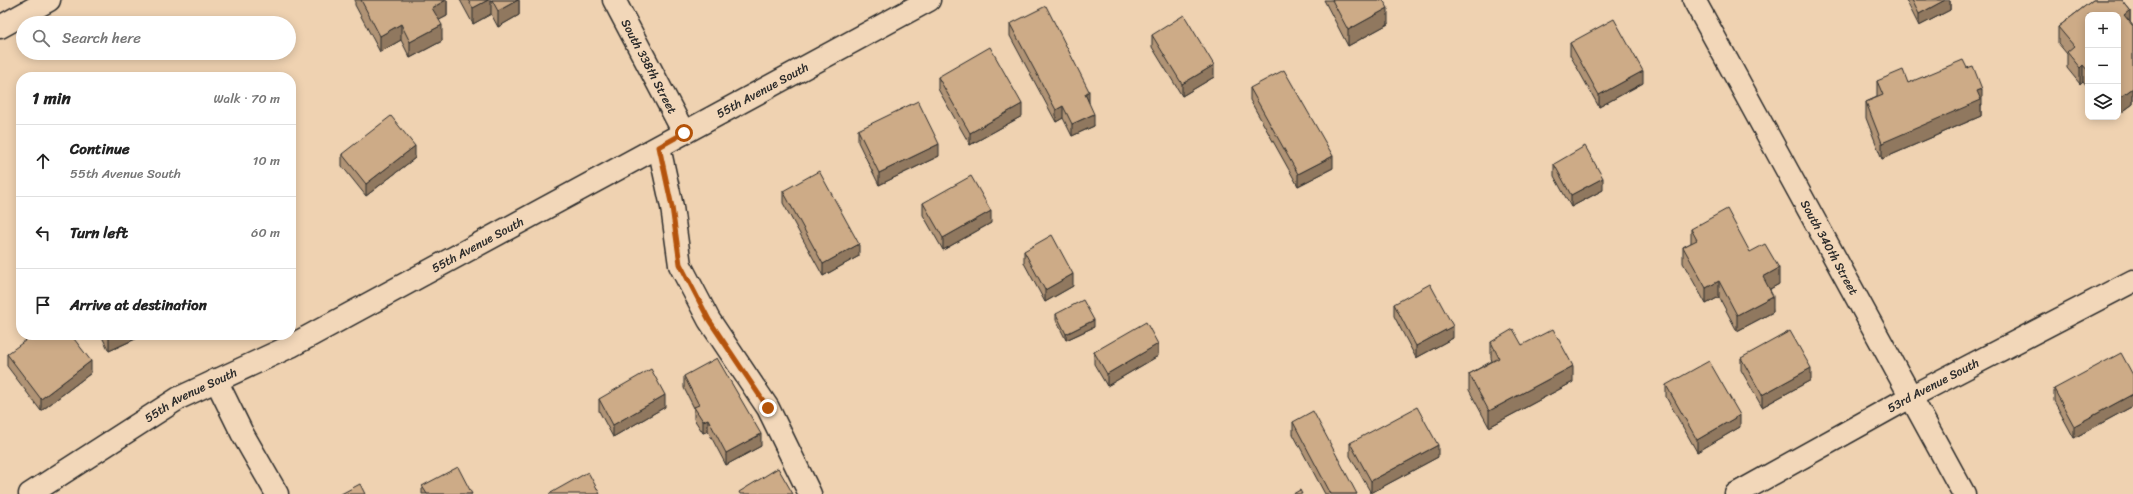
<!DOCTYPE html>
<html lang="en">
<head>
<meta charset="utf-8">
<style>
	body { margin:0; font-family:Sriracha,sans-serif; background:#f2f2f2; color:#222 }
	.controls { position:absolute; right:12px; top:12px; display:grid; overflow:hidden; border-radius:8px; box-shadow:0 2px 10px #0003 }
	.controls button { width:36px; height:36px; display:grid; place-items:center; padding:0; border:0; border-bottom:1px solid #e0e0e0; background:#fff; color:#222; font:20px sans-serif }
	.stop { position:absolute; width:12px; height:12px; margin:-9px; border:3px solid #b45309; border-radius:50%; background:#fff }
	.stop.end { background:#b45309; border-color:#fff; box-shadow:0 1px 4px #0008 }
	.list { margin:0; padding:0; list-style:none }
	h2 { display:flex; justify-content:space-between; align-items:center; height:52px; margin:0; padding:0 16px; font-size:17px }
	h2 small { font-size:13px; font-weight:400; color:#767676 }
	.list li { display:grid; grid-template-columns:26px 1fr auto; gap:12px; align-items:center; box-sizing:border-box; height:72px; padding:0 16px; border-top:1px solid #e0e0e0 }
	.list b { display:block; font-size:15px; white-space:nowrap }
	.list p { margin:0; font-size:13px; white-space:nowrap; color:#767676 }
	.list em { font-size:13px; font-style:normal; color:#767676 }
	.icon { flex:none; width:22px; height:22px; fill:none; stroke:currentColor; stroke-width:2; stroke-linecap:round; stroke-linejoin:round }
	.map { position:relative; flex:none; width:2133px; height:494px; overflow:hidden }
	.search { position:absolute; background:#fff; box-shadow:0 2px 10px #0003; left:16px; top:16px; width:280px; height:44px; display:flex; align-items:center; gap:10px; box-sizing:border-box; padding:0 14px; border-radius:22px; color:#767676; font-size:15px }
	.panel { position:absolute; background:#fff; box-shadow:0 2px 10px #0003; left:16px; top:72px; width:280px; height:268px; border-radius:16px }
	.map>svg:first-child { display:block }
</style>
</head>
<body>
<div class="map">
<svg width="2133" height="494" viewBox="0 0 2133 494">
	<rect width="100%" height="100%" fill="#efd2b1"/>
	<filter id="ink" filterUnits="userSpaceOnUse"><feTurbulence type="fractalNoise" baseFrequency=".025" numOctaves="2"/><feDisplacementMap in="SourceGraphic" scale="8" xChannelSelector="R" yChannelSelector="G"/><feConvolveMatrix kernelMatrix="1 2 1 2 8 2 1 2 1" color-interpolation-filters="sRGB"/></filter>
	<g filter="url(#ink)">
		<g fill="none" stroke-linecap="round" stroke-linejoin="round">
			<!-- minor casing -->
			<g stroke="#2b2b2b" stroke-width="25">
				<g id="minor">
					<path id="s1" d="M614 0 684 133"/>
					<path id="s2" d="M1694 0 1964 494"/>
					<path d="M0 27 49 0"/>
					<path d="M659 147 672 207 680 265 709 320 768 408 810 494"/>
					<path d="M216 380 242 433 277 494"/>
					<path id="s3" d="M30 494 179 398 291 346 929 0"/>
					<path id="s4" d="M1736 494 1912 396 2133 281"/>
				</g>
			</g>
			<!-- minor -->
			<use href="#minor" stroke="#f2d7b9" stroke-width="22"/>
		</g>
		<!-- wall -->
		<path fill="#b09374" stroke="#2b2b2b" d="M355 0H447V16L439 20 442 41 410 58 401 40 380 52 355 5Z
			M460 0H519V15L498 27 491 14 473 24Z
			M1324 0H1383L1388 24 1348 46Z
			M1906 0H1950V10L1919 26Z
			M2093 0H2122L2130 10V22L2133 26V104L2118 115V15H2088V87L2083 81 2080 84 2067 68V54L2058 43V27Z
			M1010 24 1089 104 1094 126 1072 136 1063 118 1056 122 1010 36Z
			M1152 35 1214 77 1182 96 1152 47Z
			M1570 43 1643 83 1599 107 1570 55Z
			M938 77 1022 116 970 145 938 89Z
			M1877 81 1908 83 1982 105H1981V116L1882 159 1866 118V102L1877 97Z
			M1250 88 1333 168 1298 186 1250 100Z
			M858 130 939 156 879 185 858 142Z
			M342 154 415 158 366 196 342 166Z
			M1554 164 1603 190 1571 207 1554 176Z
			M783 191 859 256 823 276 783 203Z
			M923 203 991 223 943 250 923 215Z
			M1691 229 1750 252 1779 284 1770 289 1773 312 1737 331 1719 297 1706 304 1683 263V247L1691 243Z
			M1024 251 1073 286 1045 302 1024 263Z
			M1394 304 1453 338 1416 358 1394 316Z
			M1056 314 1094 327 1066 340 1056 320Z
			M101 335H144L109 351Z
			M1491 342 1522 345 1573 382 1489 427 1469 390V374L1492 361 1491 358Z
			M1094 352 1158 356 1107 386 1094 364Z
			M7 354 91 373 41 411 7 366Z
			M1741 358 1811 380 1762 407 1741 370Z
			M2133 375V406L2074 438 2054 401V389Z
			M684 376 761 446 726 465 708 431 703 433 694 419V408L684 388Z
			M1666 385 1740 427 1697 452 1666 397Z
			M599 399 665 407 613 437 599 411Z
			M1293 422 1357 494H1325L1293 434Z
			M1350 443 1438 457 1371 493 1350 456Z
			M422 486 472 494H422Z"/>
		<!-- shaded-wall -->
		<path fill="#90785e" stroke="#2b2b2b" d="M446 0H447V16L432 24V8Z
			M488 0H491V14L473 24V8Z
			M518 0H519V15L498 27V11Z
			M1945 0H1950V10L1919 26V14Z
			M1388 8V24L1348 46V30Z
			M2130 10V26L2124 15Z
			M401 24V40L380 52V36Z
			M442 25V41L410 58V42Z
			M1214 65V77L1182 96V84Z
			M2083 65V81L2080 84V68Z
			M1643 71V83L1599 107V95Z
			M2133 88V104L2118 115V99Z
			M1982 89V105H1981V116L1882 159V143L1977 91Z
			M1089 91V103L1085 94Z
			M1022 104V116L970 145V133Z
			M1063 106V118L1056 122V110Z
			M1094 114V126L1072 136V124Z
			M939 144V156L879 185V173Z
			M415 146V158L366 196V184Z
			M1333 156V168L1298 186V174Z
			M1603 178V190L1571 207V195Z
			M991 211V223L943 250V238Z
			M859 244V256L823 276V264Z
			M1779 268V284L1763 293V277Z
			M1073 274V286L1045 302V290Z
			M1719 281V297L1706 304V288Z
			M1773 296V312L1737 331V315Z
			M1094 320V327L1066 340V334Z
			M1453 326V338L1416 358V346Z
			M109 335H144L109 351Z
			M1158 344V356L1107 386V374Z
			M91 361V373L41 411V399Z
			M1573 366V382L1489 427V411Z
			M1811 368V380L1762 407V395Z
			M2133 394V406L2074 438V426Z
			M665 395V407L613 437V425Z
			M1740 415V427L1697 452V440Z
			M708 419V431L703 433V421Z
			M761 434V446L726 465V453Z
			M1438 445V457L1371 493V481Z"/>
		<!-- building -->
		<path fill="#cdab87" stroke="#2b2b2b" d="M361 0H446L432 8 442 25 410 42 401 24 380 36Z
			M468 0H488L473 8Z
			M492 0H518L498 11Z
			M1332 0H1383L1388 8 1348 30Z
			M1912 0H1945L1919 14Z
			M2093 0H2122L2130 10 2124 15 2133 26V88L2118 99V15H2088V71L2083 65 2080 68 2067 52 2074 46 2058 27Z
			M1046 6 1089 91 1085 94 1094 114 1072 124 1063 106 1056 110 1010 24Z
			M1184 15 1214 65 1182 84 1152 35Z
			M1614 19 1643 71 1599 95 1570 43Z
			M990 47 1022 104 970 133 938 77Z
			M1963 60 1967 68 1973 66 1982 89 1977 91 1981 100 1882 143 1866 102 1883 95 1877 81 1903 70 1908 83Z
			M1284 70 1333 156 1298 174 1250 88Z
			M918 101 939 144 879 173 858 130Z
			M391 116 415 146 366 184 342 154Z
			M1585 146 1603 178 1571 195 1554 164Z
			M819 171 859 244 823 264 783 191Z
			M971 176 991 211 943 238 923 203Z
			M1727 209 1750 252 1765 244 1779 268 1763 277 1773 296 1737 315 1719 281 1706 288 1683 247 1697 240 1691 229Z
			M1052 235 1073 274 1045 290 1024 251Z
			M1430 284 1453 326 1416 346 1394 304Z
			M1083 300 1094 320 1066 334 1056 314Z
			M1146 322 1158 344 1107 374 1094 352Z
			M1513 329 1522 345 1553 329 1573 366 1489 411 1469 374 1499 358 1491 342Z
			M1790 331 1811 368 1762 395 1741 358Z
			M33 335H71L91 361 41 399 7 354Z
			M2121 353 2133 375V394L2074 426 2054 389Z
			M717 358 761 434 726 453 708 419 703 421 694 407 699 405 684 376Z
			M1709 361 1740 415 1697 440 1666 385Z
			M651 369 665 395 613 425 599 399Z
			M1417 407 1438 445 1371 481 1350 443Z
			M1313 411 1357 494H1331L1293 422Z
			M458 467 472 494H427L422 486Z
			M778 468 793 494H740L739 492Z
			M588 472 600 494H549Z
			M360 484 365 494H341Z
			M1300 490 1302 494H1293Z"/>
	</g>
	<g fill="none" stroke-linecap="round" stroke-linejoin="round" filter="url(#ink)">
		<!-- route -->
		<path stroke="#b45309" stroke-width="5" d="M684 133 659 147 672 207 680 264 709 320 768 408"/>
	</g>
	<g text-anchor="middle" stroke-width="3" stroke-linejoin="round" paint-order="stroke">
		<!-- street labels -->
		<g font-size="12" fill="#2b2b2b" stroke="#f2d7b9">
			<text dy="4" stroke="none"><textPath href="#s1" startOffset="75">South 338th Street</textPath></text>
			<text dy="4" stroke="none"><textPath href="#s3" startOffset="837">55th Avenue South</textPath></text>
			<text dy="4" stroke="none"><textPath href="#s3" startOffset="513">55th Avenue South</textPath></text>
			<text dy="4" stroke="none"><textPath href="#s2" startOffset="282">South 340th Street</textPath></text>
			<text dy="4" stroke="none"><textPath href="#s4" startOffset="225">53rd Avenue South</textPath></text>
			<text dy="4" stroke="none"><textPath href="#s3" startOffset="189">55th Avenue South</textPath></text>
		</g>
	</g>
</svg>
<div class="controls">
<button>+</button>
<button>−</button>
<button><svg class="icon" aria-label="layers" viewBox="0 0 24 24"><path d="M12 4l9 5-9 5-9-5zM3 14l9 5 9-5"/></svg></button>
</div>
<div class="stop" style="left:684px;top:133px"></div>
<div class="stop end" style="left:768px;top:408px"></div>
<div class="search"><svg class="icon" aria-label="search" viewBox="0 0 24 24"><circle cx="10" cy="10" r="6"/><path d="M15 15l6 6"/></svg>Search here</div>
<section class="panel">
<h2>1 min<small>Walk · 70 m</small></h2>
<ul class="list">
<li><svg class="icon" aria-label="ahead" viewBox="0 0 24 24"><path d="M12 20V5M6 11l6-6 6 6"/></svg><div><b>Continue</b><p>55th Avenue South</p></div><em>10 m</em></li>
<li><svg class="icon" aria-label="left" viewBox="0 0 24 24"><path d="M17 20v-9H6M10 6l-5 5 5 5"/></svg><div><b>Turn left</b></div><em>60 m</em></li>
<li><svg class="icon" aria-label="arrive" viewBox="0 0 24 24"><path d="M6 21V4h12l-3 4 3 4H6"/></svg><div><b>Arrive at destination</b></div></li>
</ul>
</section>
</div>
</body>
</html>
